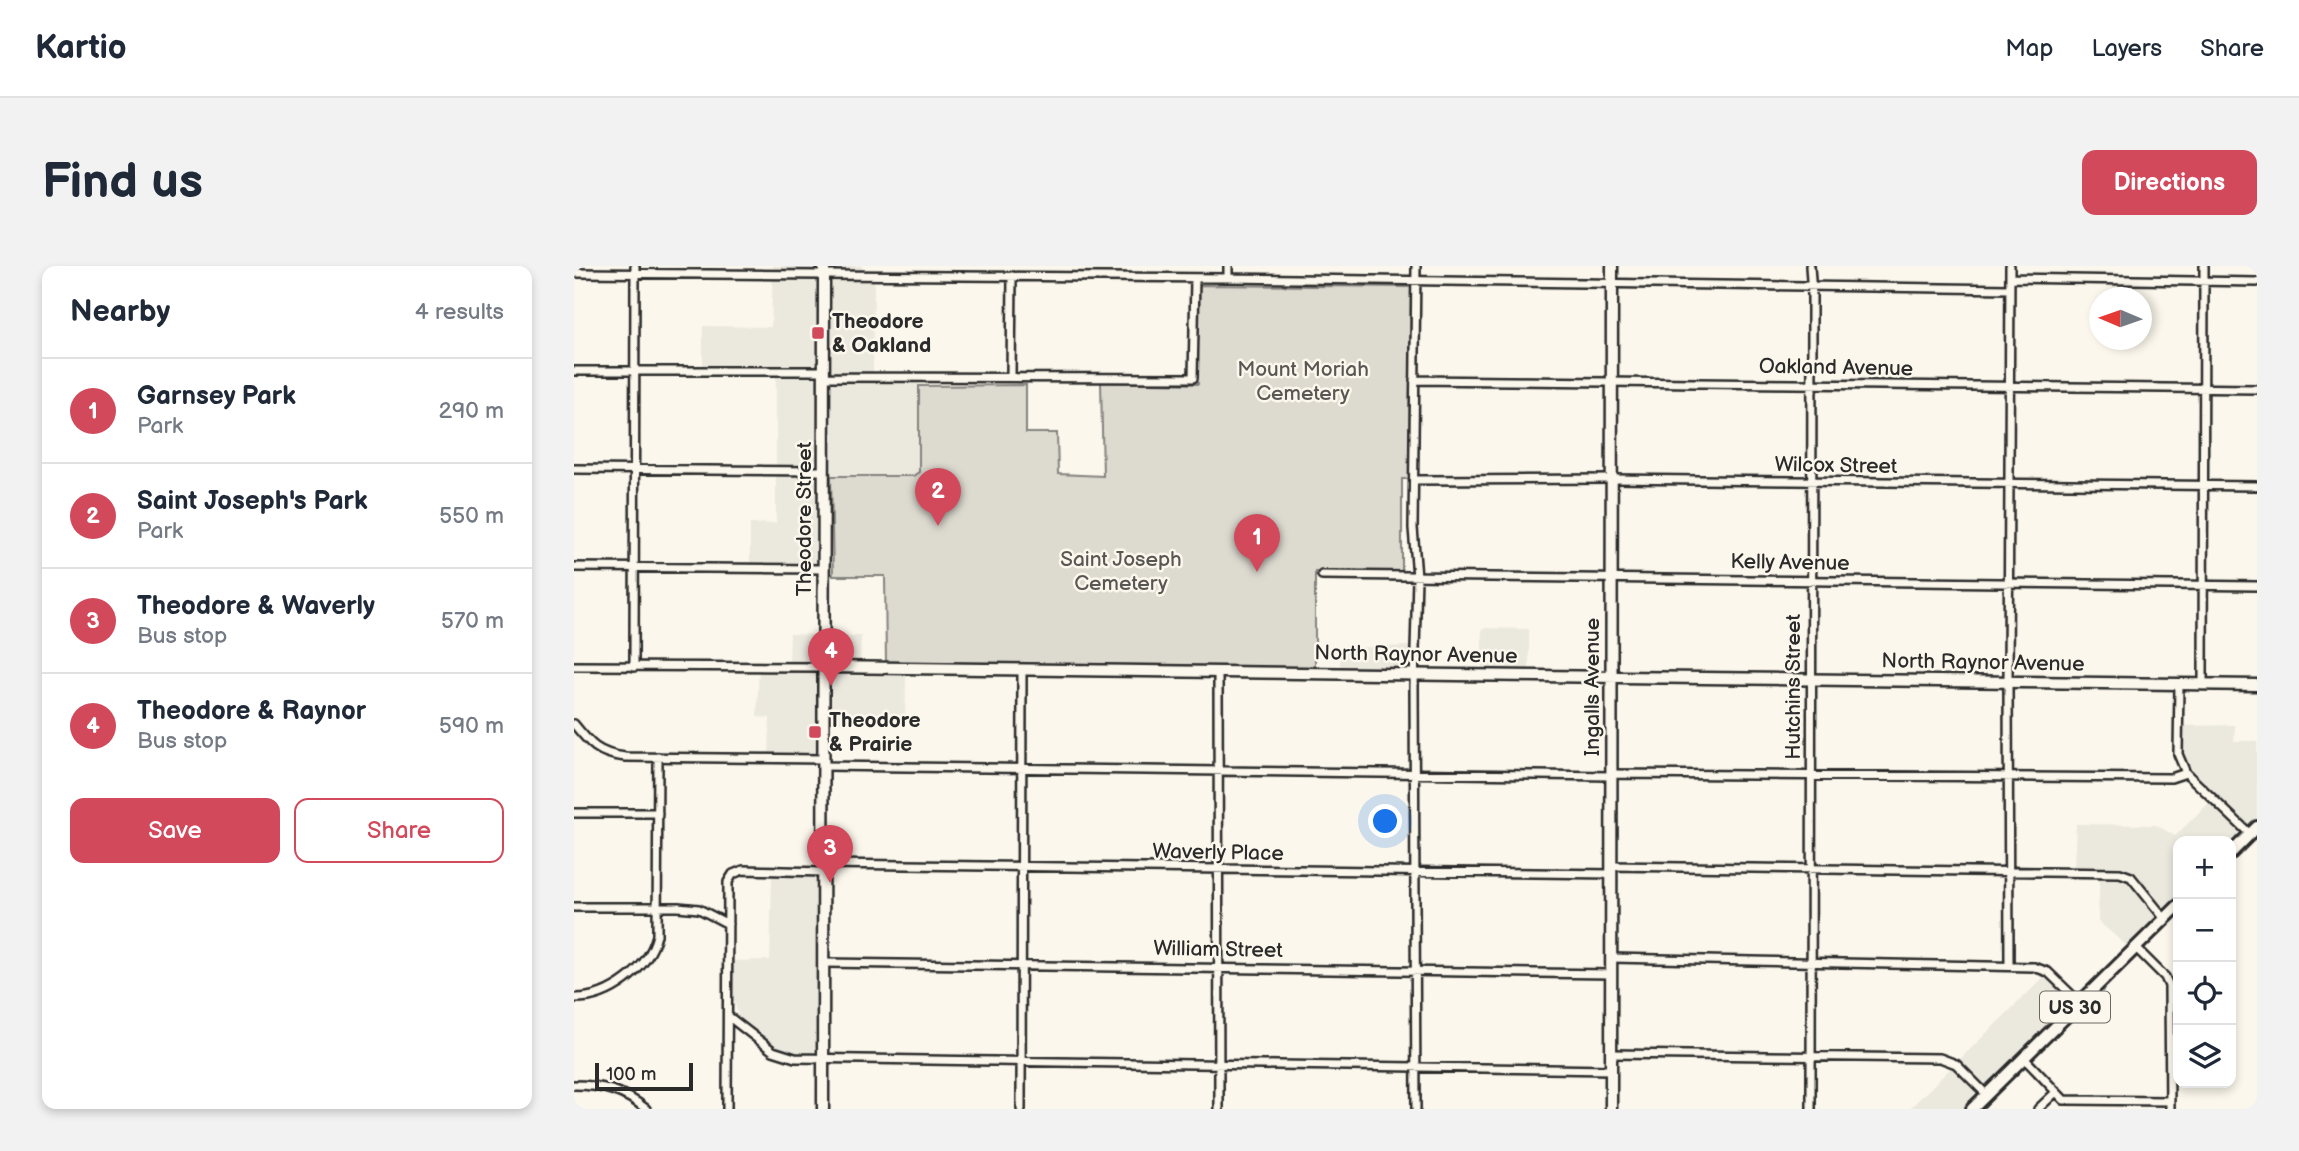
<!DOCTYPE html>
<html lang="en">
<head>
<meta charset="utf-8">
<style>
	body { margin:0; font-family:"Balsamiq Sans",sans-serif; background:#f2f2f3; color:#1f2937 }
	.controls { position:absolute; right:21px; bottom:21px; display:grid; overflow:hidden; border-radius:14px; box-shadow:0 4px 10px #0003 }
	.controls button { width:63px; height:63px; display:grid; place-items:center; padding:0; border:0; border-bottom:2px solid #e0e1e3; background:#fff; color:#1f2937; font:35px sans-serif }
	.compass { position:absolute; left:1515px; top:21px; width:63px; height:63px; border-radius:50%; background:#fff; box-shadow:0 4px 10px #0003; rotate:272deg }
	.scale { position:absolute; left:21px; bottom:18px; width:98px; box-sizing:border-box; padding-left:7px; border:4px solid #2b2b2b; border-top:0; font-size:19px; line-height:24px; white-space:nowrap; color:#2b2b2b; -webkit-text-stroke:5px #fbf7ec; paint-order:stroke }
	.you { position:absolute; left:812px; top:556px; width:24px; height:24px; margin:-18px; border:5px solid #fff; border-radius:50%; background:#1a73e8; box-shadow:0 0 0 10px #1a73e833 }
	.badge { display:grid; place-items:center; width:46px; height:46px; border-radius:50%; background:#d1495b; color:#fff; font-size:23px; font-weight:700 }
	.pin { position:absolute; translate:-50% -58px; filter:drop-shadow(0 2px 4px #0008) }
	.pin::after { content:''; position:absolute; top:37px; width:24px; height:21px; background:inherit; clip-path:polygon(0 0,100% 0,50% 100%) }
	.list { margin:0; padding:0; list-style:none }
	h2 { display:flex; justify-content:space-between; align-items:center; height:91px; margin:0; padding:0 28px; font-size:30px }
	h2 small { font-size:23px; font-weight:400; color:#747a83 }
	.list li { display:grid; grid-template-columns:46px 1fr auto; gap:21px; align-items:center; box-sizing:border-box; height:105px; padding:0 28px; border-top:2px solid #e0e1e3 }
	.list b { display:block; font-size:26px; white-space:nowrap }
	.list p { margin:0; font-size:23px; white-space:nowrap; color:#747a83 }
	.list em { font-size:23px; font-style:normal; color:#747a83 }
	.actions { display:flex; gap:14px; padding:21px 28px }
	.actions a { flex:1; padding:16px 0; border:2px solid #d1495b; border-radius:14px; text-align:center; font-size:24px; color:#d1495b }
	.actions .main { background:#d1495b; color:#fff }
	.icon { flex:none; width:38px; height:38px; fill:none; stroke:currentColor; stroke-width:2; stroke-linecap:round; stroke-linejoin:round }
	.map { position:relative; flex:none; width:1683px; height:843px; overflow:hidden; border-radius:14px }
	header { display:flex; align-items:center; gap:42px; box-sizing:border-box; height:98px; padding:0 35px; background:#fff; border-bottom:2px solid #e0e1e3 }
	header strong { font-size:33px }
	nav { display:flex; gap:38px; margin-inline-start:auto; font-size:24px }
	.intro { display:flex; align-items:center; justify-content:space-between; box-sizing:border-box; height:168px; padding:0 42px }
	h1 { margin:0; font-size:49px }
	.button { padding:18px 32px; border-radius:14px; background:#d1495b; color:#fff; font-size:24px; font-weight:700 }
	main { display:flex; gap:42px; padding:0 42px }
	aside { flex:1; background:#fff; border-radius:14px; box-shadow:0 4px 10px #0003 }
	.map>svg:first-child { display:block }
</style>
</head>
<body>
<header>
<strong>Kartio</strong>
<nav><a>Map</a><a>Layers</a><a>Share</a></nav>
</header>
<div class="intro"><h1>Find us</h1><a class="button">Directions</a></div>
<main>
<aside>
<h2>Nearby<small>4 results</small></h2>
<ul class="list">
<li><span class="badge">1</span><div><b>Garnsey Park</b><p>Park</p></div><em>290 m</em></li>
<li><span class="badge">2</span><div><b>Saint Joseph's Park</b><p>Park</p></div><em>550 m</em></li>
<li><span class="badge">3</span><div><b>Theodore &amp; Waverly</b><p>Bus stop</p></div><em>570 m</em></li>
<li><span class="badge">4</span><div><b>Theodore &amp; Raynor</b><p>Bus stop</p></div><em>590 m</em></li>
</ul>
<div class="actions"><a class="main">Save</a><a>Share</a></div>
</aside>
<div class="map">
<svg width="1683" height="843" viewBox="0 0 1683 843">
	<rect width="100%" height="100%" fill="#fbf7ec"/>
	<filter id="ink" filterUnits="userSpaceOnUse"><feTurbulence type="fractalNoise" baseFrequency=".0143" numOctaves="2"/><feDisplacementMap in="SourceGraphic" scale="14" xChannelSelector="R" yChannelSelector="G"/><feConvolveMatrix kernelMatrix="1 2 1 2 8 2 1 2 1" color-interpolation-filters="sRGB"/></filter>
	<g filter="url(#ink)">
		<!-- built -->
		<path fill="#ebe8de" d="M199 0H245L242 305 176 306V258L202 257V111H129V60L197 61Z
			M258 0H288V13H300L299 109H345V206L339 210H257Z
			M908 362 955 363V405L908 404Z
			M216 368 243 369V498L195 497 196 452 183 451 185 398H215Z
			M256 370H287L286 398 260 396 256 391Z
			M836 380 834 403H766V382Z
			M259 410H332L331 457 256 456V420Z
			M1661 459 1660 475H1683V553L1657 579V575H1604V631L1554 681 1524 655 1526 603 1500 602 1502 558 1582 559 1601 570 1636 536 1607 504 1609 460Z
			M198 610H242V782L237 789 231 791 203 785 172 761 163 746 158 724V695L196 694Z
			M1472 709 1499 735 1389 843H1335Z"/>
		<!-- green -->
		<path fill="#dddad0" stroke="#84827e" stroke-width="2" d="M623 19 837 21 835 213H828V306H741V403L312 398 311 310H259L257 210H339L345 206V120L452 119V167H483L484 208 529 210 527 116 624 118Z"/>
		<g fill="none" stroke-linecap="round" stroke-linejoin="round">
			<!-- street casing -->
			<g stroke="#2b2b2b" stroke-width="12">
				<path id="street" d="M1236 0 1238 29 1237 843
					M0 7 654 12 1436 23
					M654 12V0
					M1436 12 1683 16
					M0 105H250
					M250 111 619 112 621 12
					M437 111 438 10
					M840 114 1683 123
					M0 203 250 205
					M840 214 1038 213 1683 220
					M0 301 250 303
					M748 309 1683 320
					M0 400 250 401
					M60 401 61 0
					M644 405 645 843
					M1605 418 1604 488 1612 507 1676 568
					M1629 418 1630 0
					M0 458C16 478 24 488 51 491L250 493
					M250 500 1037 510
					M1037 508 1597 512 1612 507
					M0 547H84
					M250 598 1037 608
					M1037 600 1546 607 1557 611 1591 653
					M0 641H104L125 643 154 658
					M1562 682 1591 711 1595 720 1596 843
					M1037 692 1460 701 1474 706 1506 737
					M250 697 1037 708
					M1435 700 1434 415 1436 0
					M0 732C35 733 75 703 83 669L84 491
					M154 750 199 785 221 792 1037 804
					M1038 788 1366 792 1382 798 1413 829
					M1449 791 1490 834 1596 835
					M0 819C28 819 50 825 72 843
					M153 843 154 616 159 608 169 604 250 606
					M447 843 448 404
					M842 843 840 420 843 311 839 262 842 0
					M1464 843 1482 826"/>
			</g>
			<!-- secondary casing -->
			<g stroke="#2b2b2b" stroke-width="15">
				<path id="secondary" d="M250 401 1683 419
					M249 843 250 0
					M1037 843 1038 0"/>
			</g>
			<!-- primary casing -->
			<g stroke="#2b2b2b" stroke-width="16">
				<path id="primary" d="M1657 587 1683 561
					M1398 843 1604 640"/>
			</g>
			<!-- street -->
			<use href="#street" stroke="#fbf7ec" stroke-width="7"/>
			<!-- secondary -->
			<use href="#secondary" stroke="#fbf7ec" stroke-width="10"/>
			<!-- primary -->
			<use href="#primary" stroke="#fbf7ec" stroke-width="10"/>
		</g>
	</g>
	<!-- markers -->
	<g fill="#d1495b" stroke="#fbf7ec" stroke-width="2.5">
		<rect x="237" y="60" width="14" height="14" rx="3.5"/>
		<rect x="234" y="459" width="14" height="14" rx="3.5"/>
	</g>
	<g text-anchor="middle" stroke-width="5" stroke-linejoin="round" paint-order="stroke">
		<!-- shield labels -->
		<rect fill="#fbf7ec" stroke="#696865" stroke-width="2" x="1466" y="725.5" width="70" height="31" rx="5"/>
		<g font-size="19" font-weight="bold" fill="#2b2b2b">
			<text x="1501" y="748">US 30</text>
		</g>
		<!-- poi labels -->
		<g font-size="21" font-weight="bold" fill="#2b2b2b" stroke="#fbf7ec" text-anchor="start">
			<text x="258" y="62">Theodore<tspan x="258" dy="24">&amp; Oakland</tspan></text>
			<text x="255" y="461">Theodore<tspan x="255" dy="24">&amp; Prairie</tspan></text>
		</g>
		<!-- street labels -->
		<g font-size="21" fill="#2b2b2b" stroke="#fbf7ec">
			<text transform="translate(1262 101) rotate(1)" y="7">Oakland Avenue</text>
			<text transform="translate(1262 199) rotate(1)" y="7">Wilcox Street</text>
			<text transform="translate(230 253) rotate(-90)" y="7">Theodore Street</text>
			<text transform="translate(1216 296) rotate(1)" y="7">Kelly Avenue</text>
			<text transform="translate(842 388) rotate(1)" y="7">North Raynor Avenue</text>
			<text transform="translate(1409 396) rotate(1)" y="7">North Raynor Avenue</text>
			<text transform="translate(1018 421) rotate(-90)" y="7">Ingalls Avenue</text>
			<text transform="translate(1219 421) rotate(-90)" y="7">Hutchins Street</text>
			<text transform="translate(644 586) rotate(1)" y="7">Waverly Place</text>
			<text transform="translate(644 683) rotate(1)" y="7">William Street</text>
		</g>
		<!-- park labels -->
		<g font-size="21" fill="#585754" stroke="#fbf7ec">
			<text x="729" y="110">Mount Moriah<tspan x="729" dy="24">Cemetery</tspan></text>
			<text x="547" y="300">Saint Joseph<tspan x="547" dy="24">Cemetery</tspan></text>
		</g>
	</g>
</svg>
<div class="controls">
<button>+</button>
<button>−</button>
<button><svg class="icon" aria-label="locate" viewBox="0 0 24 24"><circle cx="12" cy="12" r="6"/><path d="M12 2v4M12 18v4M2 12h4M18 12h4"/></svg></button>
<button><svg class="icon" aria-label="layers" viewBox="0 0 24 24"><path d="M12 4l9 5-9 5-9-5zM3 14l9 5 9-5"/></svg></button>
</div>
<svg class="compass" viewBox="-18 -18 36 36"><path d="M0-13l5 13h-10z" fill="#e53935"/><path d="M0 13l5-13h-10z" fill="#747a83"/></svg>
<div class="scale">100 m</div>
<div class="you"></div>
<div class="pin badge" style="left:683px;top:306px">1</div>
<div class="pin badge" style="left:364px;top:260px">2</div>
<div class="pin badge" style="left:256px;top:617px">3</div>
<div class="pin badge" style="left:257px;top:420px">4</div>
</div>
</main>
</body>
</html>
